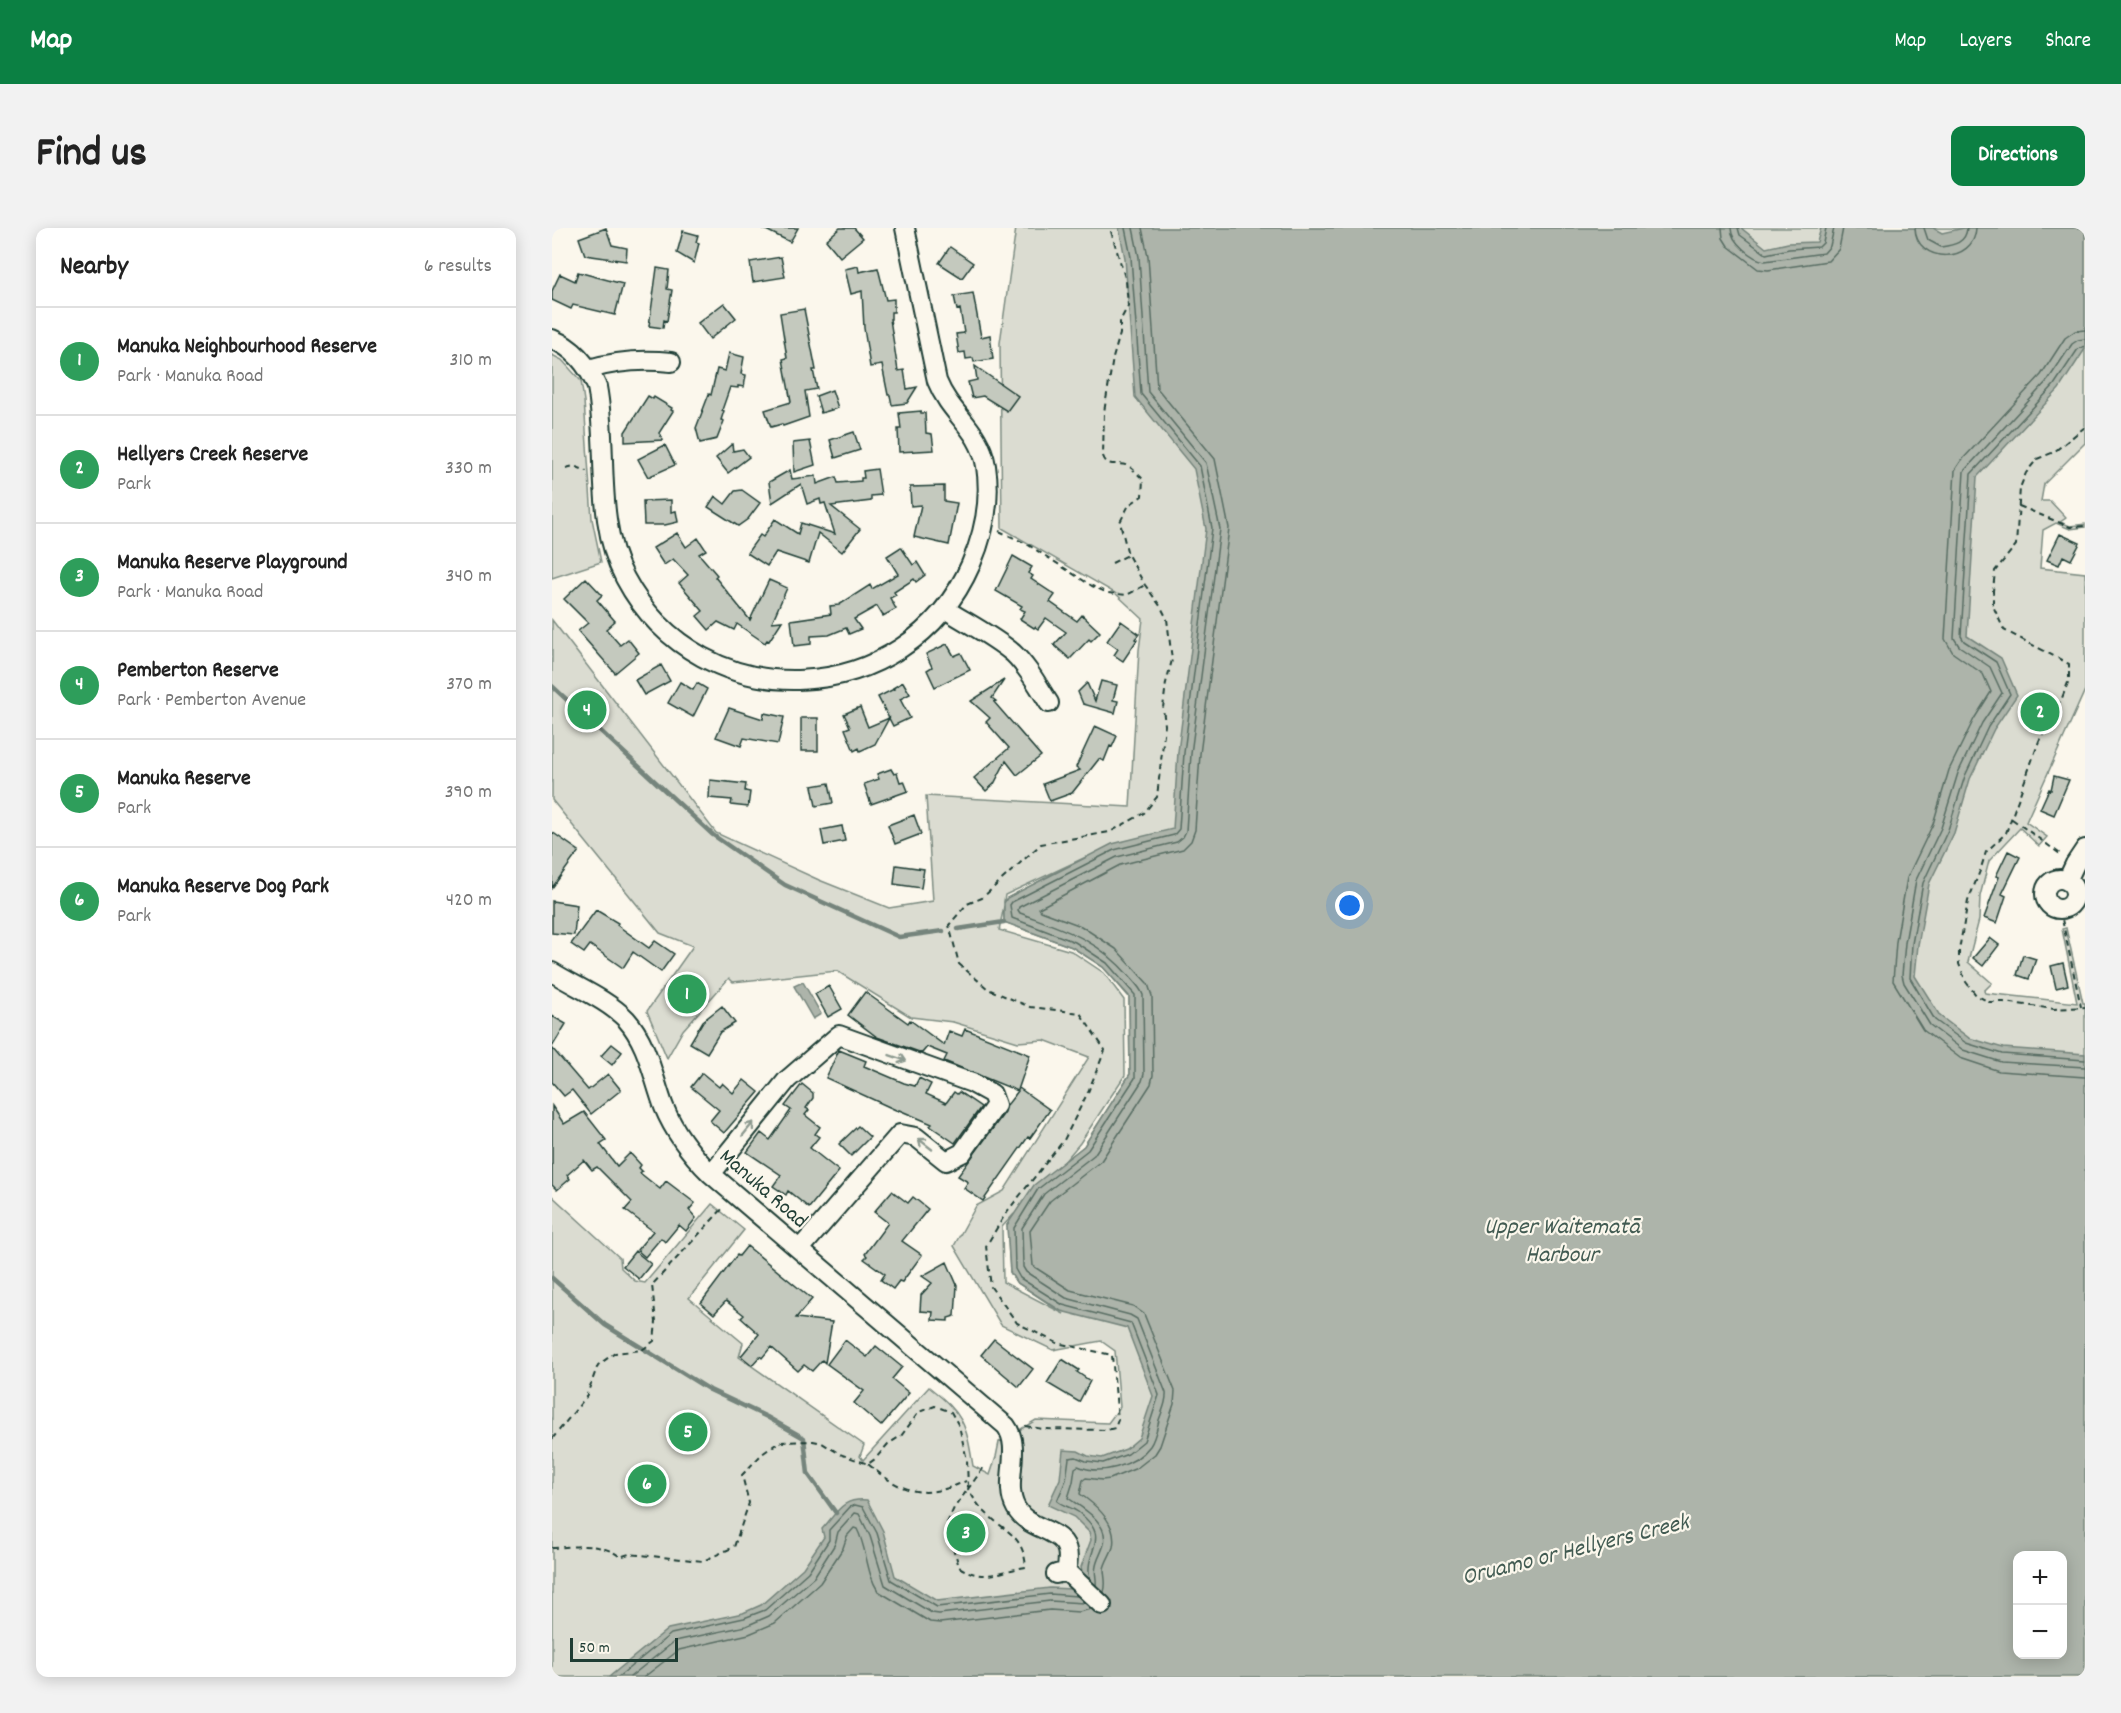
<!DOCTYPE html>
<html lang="en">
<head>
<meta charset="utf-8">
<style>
	body { margin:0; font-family:Dekko,sans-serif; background:#f2f2f2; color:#222 }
	.controls { position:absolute; right:18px; bottom:18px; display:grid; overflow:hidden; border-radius:12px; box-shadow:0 3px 15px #0003 }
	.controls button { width:54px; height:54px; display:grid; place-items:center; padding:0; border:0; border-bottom:2px solid #e0e0e0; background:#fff; color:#222; font:30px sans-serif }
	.scale { position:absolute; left:18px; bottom:15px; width:108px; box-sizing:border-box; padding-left:6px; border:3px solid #1f3d34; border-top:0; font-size:16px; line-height:21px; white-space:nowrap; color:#1f3d34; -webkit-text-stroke:4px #fbf7ec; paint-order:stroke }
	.you { position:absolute; left:798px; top:678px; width:21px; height:21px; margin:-15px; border:4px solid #fff; border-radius:50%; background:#1a73e8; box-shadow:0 0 0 9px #1a73e833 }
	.badge { display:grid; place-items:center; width:39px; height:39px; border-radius:50%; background:#0b8043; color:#fff; font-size:20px; font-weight:700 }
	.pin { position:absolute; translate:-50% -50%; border:3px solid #fff; box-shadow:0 2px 6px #0006 }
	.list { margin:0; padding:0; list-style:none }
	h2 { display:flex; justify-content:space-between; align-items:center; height:78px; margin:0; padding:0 24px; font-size:26px }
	h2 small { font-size:20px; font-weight:400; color:#767676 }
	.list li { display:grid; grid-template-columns:39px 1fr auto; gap:18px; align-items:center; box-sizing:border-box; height:108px; padding:0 24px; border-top:2px solid #e0e0e0 }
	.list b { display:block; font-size:22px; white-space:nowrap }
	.list p { margin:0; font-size:20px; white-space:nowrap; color:#767676 }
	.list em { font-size:20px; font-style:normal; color:#767676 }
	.map { position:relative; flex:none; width:1533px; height:1449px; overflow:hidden; border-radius:12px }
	header { display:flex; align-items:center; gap:36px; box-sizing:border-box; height:84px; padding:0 30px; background:#0b8043; color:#fff }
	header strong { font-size:28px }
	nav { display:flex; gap:33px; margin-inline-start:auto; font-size:21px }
	.intro { display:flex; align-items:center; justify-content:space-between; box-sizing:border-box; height:144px; padding:0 36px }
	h1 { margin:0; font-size:42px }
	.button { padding:15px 27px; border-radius:12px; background:#0b8043; color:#fff; font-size:21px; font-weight:700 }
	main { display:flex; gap:36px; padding:0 36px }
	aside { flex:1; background:#fff; border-radius:12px; box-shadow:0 3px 15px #0003 }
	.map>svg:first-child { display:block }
</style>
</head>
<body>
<header>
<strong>Map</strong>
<nav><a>Map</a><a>Layers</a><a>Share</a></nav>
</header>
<div class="intro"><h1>Find us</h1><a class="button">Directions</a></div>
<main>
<aside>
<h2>Nearby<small>6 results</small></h2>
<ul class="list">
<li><span class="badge" style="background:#2e9e5b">1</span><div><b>Manuka Neighbourhood Reserve</b><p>Park · Manuka Road</p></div><em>310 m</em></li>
<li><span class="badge" style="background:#2e9e5b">2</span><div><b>Hellyers Creek Reserve</b><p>Park</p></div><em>330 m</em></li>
<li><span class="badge" style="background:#2e9e5b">3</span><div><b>Manuka Reserve Playground</b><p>Park · Manuka Road</p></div><em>340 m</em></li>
<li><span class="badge" style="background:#2e9e5b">4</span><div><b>Pemberton Reserve</b><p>Park · Pemberton Avenue</p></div><em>370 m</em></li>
<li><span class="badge" style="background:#2e9e5b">5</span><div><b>Manuka Reserve</b><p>Park</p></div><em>390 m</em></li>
<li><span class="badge" style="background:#2e9e5b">6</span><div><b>Manuka Reserve Dog Park</b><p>Park</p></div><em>420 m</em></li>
</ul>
</aside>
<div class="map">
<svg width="1533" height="1449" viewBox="0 0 1533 1449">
	<rect width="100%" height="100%" fill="#fbf7ec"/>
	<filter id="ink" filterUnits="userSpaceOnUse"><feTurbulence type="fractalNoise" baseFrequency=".0167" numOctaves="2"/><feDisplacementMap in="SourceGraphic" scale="12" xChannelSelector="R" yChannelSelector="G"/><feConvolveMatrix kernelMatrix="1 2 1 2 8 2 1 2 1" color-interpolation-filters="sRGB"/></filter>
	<g filter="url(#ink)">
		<!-- green -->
		<path fill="#dbdcd1" stroke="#7d8c82" stroke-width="1.5" fill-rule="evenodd" d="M464 0H1533V215L1492 256 1489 273H1498L1514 290 1508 294 1518 298 1533 296V299L1518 301 1504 295 1491 302 1488 340 1533 345V462L1474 594 1495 609 1487 618 1468 600 1437 633 1428 668 1427 692 1416 734 1440 755 1432 763 1433 765 1525 775 1510 701 1514 700 1531 775H1533V1175L688 1449H0V968L68 1030 69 1040 83 1053 93 1055 160 976 192 1002 137 1070 191 1115 187 1129 312 1217 308 1228 311 1232 377 1159C412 1187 414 1195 421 1238L438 1247 444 1229 447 1214 484 1192 556 1195 568 1179 563 1123 549 1113 501 1122 449 1097 402 1018 424 978 452 963 537 829 492 812 466 814 401 794 359 789 285 743 181 754 177 750 131 802 115 830 95 783 141 718 108 705 0 572V392L164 605 267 652 337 680 381 673 374 568 578 579 587 422 591 391 563 365 450 300 448 115ZM534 629 455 670 452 673 453 667ZM452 678V694L520 719 551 739 577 769 578 846 532 918 512 934 528 915 573 847 572 772 552 745 519 723 447 702ZM462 986 455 997 458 1044 464 1054 512 1086 451 1054 450 999Z
			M0 127 10 132 29 153 32 173 40 291 49 334 0 350Z"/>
		<!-- water -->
		<path fill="#adb4aa" stroke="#74847b" stroke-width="1.5" fill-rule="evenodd" d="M567 0H1189L1214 20 1236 15 1265 14 1269 0H1381L1390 5 1412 0H1533V121L1507 161 1425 249 1415 408 1449 430 1465 467 1442 501 1418 551 1402 605 1377 656 1366 717 1363 748 1388 788 1417 810 1451 820 1533 826V1449H57L116 1401 191 1385 209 1377 251 1340 272 1309 270 1301C286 1284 289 1270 315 1272L331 1303 343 1348 385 1373 498 1360 520 1361 532 1352 529 1339 539 1312 537 1304 522 1289 496 1277 508 1251 511 1222 526 1223 536 1228 550 1230 574 1221 587 1210 601 1168 575 1100 509 1083 464 1054 458 1044 455 997 482 957 532 918 578 846 577 768 551 739 520 719 452 694V675L455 670 560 616 621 601 626 524 654 301 642 241 583 169 573 30ZM1466 1328H1510V1426H1466Z
			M251 754 269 786 261 791 242 758Z"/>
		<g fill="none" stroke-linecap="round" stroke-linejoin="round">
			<!-- shore -->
			<path stroke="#586d63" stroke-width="1.5" d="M1170 0 1171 10 1176 18 1206 41 1216 42 1276 33 1287 21 1291 0
				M1179 0C1179 14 1200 31 1213 33L1272 25 1278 18 1282 0
				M1186 0 1188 7 1214 26 1237 21 1267 19 1271 15 1274 0
				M1363 0C1364 37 1423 36 1424 0
				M1372 0 1376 12 1389 19C1402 17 1414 15 1415 0
				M1533 102 1523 103 1513 110 1489 147 1409 233 1403 242 1393 411 1401 425 1431 446 1439 464 1422 491 1397 542 1381 596 1355 650 1344 714 1341 753 1371 802 1408 830 1447 843 1533 849
				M1533 111 1526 112 1520 116 1496 152 1412 243 1402 410 1407 418 1438 439 1450 465 1430 495 1406 545 1389 600 1364 652 1353 715 1350 747 1352 755 1378 797 1411 822 1449 834 1533 839
				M1533 118 1526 121 1502 157 1419 246 1409 408 1412 413 1444 434 1458 466 1436 499 1413 548 1396 602 1371 655 1360 716 1358 750 1383 792 1414 815 1450 826 1533 832
				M538 1351C531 1321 562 1311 526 1284 519 1279 511 1278 505 1273L514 1252 517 1230 524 1229 534 1233 551 1235 576 1226 592 1213 607 1167 579 1095 511 1077 468 1050 463 1041 462 1000 486 961 536 922 583 850V767L555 735 523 714 460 690 458 677 460 674 562 622 622 607 627 601 632 525 660 300 648 238 589 166 579 29 573 0
				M544 1357C545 1351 542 1345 544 1338 545 1331 550 1324 552 1316 557 1294 530 1280 516 1270L521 1254 523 1240 526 1238C548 1248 583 1238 598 1218 603 1211 605 1200 607 1192 610 1183 615 1174 614 1165L585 1091 578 1087 514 1070 474 1044 471 1039 470 1000 492 966 542 927 590 853 592 846 591 767C588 759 582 754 577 748 544 710 513 702 468 685L466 682 467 679 565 629 625 614 631 609 634 603 639 526 668 301 654 235 596 164 587 29 581 0
				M552 1364C555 1355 552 1349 552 1341 553 1334 559 1326 561 1319 566 1296 544 1277 528 1266L531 1252 534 1250 550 1252 558 1251 585 1240 603 1226 608 1218 622 1176 623 1163 592 1086 581 1078 518 1062 481 1038 478 1003 498 973 549 933 599 856 601 847 600 768 596 756 564 721 529 698 489 683 487 680 568 637 631 621 639 613 643 602 648 526 677 300 663 231 605 160 596 28 590 0
				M66 1449 119 1406 192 1390 213 1382 256 1344 277 1312V1302L298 1279 303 1277 311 1279 325 1305 339 1352 385 1379 498 1366 525 1368
				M78 1449 123 1413 194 1398 217 1388 262 1349 283 1316 286 1304 303 1285 307 1286 318 1308 333 1357 380 1385 387 1386 498 1373 532 1375
				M92 1449 127 1422 197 1406 223 1395 268 1355 291 1320 295 1308 302 1300 305 1301C315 1320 314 1345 326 1363L378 1394 388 1395 498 1382 527 1384 539 1381"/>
			<!-- stream -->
			<path stroke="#74847b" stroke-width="4.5" d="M0 458 161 607 233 657 347 709 391 703
				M406 701 452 694
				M0 1050 53 1097 158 1162 215 1189 252 1210 256 1246 284 1285"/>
		</g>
		<!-- building -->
		<path fill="#c4c9be" stroke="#1f3d34" stroke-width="1.5" d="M54 0 60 17 75 20 74 33 33 27 27 10Z
			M210 0H246L238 14Z
			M288 0H302L311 10 288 29 274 12Z
			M131 3 146 7 144 14 147 15 142 35 125 25Z
			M398 19 421 35 410 50 387 35Z
			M229 29 233 49 201 54 198 34Z
			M306 38 307 44 326 40 334 72 342 71V84H339V91H338L346 143 352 142 355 161 365 159 355 175 340 177 338 167H336L330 137 318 139 312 100 310 63 299 66 293 41Z
			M105 40 117 42 115 61 120 62 115 93 112 92 111 100 97 98Z
			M26 44 71 56 63 87 21 77 19 81 0 72V63L8 46 23 53Z
			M421 65 429 109 438 107 441 131 422 134 421 130 414 131 413 124 407 125 404 106 412 105 408 81 405 82 402 68Z
			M172 75 184 90 158 111 146 95Z
			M252 81 264 142H261L265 161 253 163 257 189 231 198 230 196 219 199 213 182 239 174 231 131 235 130 228 85Z
			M177 125 192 129 189 146 194 147 192 159 186 158V160L178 159 170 182 172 183 169 192 172 193 165 211 148 215 144 200 157 166 159 167 165 141 173 143Z
			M423 138 466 168 455 183 431 168 420 170 416 154 425 152Z
			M280 162 286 180 269 185 264 168Z
			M96 168 101 171 102 169 120 180 119 182 121 183 107 205 111 212 73 214V204Z
			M369 183V185H373L374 205 380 206 382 222 347 224 346 201H349L347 185Z
			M302 204 308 222 283 230 278 212Z
			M258 213 263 237 242 244 241 215Z
			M180 216 181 223 191 221 197 229 176 245 164 230Z
			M113 217 123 237 96 249 86 231Z
			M325 241 329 267 319 268V273L279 278 308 301 290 324 266 305 257 335 224 324 215 338 195 325 208 307 211 309 223 291 246 306 249 295 283 306 273 275 269 276 268 271 255 276 249 256 220 275 217 254 238 242 240 251 264 248 265 256 284 249 286 255 309 253V250H312L311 243Z
			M392 258V273L405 275 397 317 362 309 369 277 359 278 358 259Z
			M190 262 208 275 196 291 186 298 156 279 163 268 173 276 183 263Z
			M119 272V284L124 283 126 294 113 297H92L91 273Z
			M125 305 134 319 146 310 154 322 147 326 165 347 163 349 198 392 217 352 235 360 220 394 230 393 217 413 215 412 213 415 185 396 182 402 166 394 157 402 145 388 151 383 127 355 136 347 121 331 112 337 101 320Z
			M1508 306 1528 315 1519 332 1511 328 1507 337 1495 332Z
			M349 319 361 337 365 334 373 347 364 354 362 351 342 364 344 367 338 370 344 381 331 388 325 378 302 391 309 401 297 406 294 400 277 407 259 408V416L242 418 239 392 279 386 278 378 287 377 318 357 320 361 346 346 335 328Z
			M461 328 480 339 476 345 481 348 479 351 503 367 498 374 525 393 530 387 548 404 539 413 537 411 518 431 502 417 514 404 494 390 486 401 483 399 482 400 468 391 473 383 468 381 470 378 444 363Z
			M34 350 50 367 45 372 63 393 54 401 68 417 76 411 87 425 63 445 26 403 36 395 12 371Z
			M569 393 587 406 583 411 585 412 571 433 562 427 566 421 555 413Z
			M395 416 402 428 409 425 418 442 383 459 375 442 380 439 374 426Z
			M109 437 118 453 92 467 83 452Z
			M452 452 440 470 444 473 442 474 489 528 465 547 454 533 442 556 434 563 422 550 457 520 434 494 438 490 419 473Z
			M549 453 565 457 561 472 566 473 563 485 531 476 526 464 535 455 543 473Z
			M128 454 141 462 145 455 155 461 141 489 116 475Z
			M351 454 358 466 348 471 358 490 341 498 326 469 342 461 341 460Z
			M308 479 316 499 337 490 323 516 308 523 307 520 302 523 293 501 298 499 292 486Z
			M177 480 211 491 212 485 232 489 226 516 192 510 189 518 164 509Z
			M249 490H266V523H249Z
			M543 498 565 508 560 519 558 518 552 533 547 531 520 565 498 573 491 556 528 542 524 539Z
			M339 541 342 546 345 545 348 554 352 553 356 563 319 576 312 556 327 551 325 546Z
			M1502 548 1517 552 1502 587 1488 581 1497 561 1499 562Z
			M158 552 194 556 193 563 198 564 196 579 179 577 180 572 157 570Z
			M277 555 281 575 264 578 260 558Z
			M362 587 369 606 343 616 336 597Z
			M290 598 293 613 272 617 269 602Z
			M0 604 27 623 0 660Z
			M1456 623 1468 629 1450 666 1454 668 1445 695 1432 690 1447 649 1444 648Z
			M344 637 372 641 369 660 342 656Z
			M0 673 25 677 22 707 0 705Z
			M44 682 66 695 65 697 97 720 103 713 122 726 109 744 81 724 71 740 38 717 32 725 19 716Z
			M1438 710 1447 717 1431 738 1421 730Z
			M1471 727 1484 731 1477 751 1465 747Z
			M1511 735 1516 757 1504 760 1499 738Z
			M277 758 290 781 276 789 263 766Z
			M313 764 356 795 358 792 392 817 397 803 410 808 413 801 478 827 466 862 467 860 498 882 478 910 476 909 431 973 412 960 416 954 406 948 453 884 455 877 466 863 392 833 395 827 375 819 370 825 325 809 296 787Z
			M170 778 183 795 168 804 155 825 138 815 151 793Z
			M0 788 14 796 0 819Z
			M60 816 70 824 60 837 49 828Z
			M0 820 36 862 56 846 69 862 39 886 20 862 12 868 0 854Z
			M287 822 314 833 312 838 352 855 363 858 367 850 379 856 374 866 394 875 402 864 405 866 407 864 429 879 403 915 378 898 380 896 347 882 346 883 274 850Z
			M150 845 167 859 170 855 181 865 192 852 207 864 172 905 158 893 167 882 139 859Z
			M250 856 261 865V870L254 880 257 882 253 887 268 899 263 906 267 909 258 920 287 943 257 980 236 963 234 967 221 958 229 947 195 924 209 905 218 912 239 882 233 878Z
			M0 878 12 896 32 884 54 912 48 916 65 938 78 925 89 937 87 940 90 943 88 945 108 961 114 953 143 975 137 982 144 990 134 1003 127 997 113 1014 109 1010 93 1029 85 1022 101 1003 73 982 80 974 45 939 40 942 32 932 15 947 18 951 5 962 0 957Z
			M306 898 318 909 299 928 287 916Z
			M340 963 356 975 361 969 376 981 350 1013 370 1027 350 1054 347 1053 341 1061 329 1052 333 1046 312 1031 315 1028 313 1026 336 995 322 984Z
			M195 1018 260 1071 244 1090 280 1094 273 1135 270 1132 260 1143 252 1137 246 1143 219 1119 210 1130 208 1128 200 1137 189 1128 207 1106 189 1090 192 1087 174 1073 162 1086 149 1075 185 1027 187 1028Z
			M83 1023 99 1036 87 1051 71 1038Z
			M395 1034 405 1057 403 1088 396 1090V1093L380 1092 381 1084 368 1083 369 1067 380 1055 370 1048Z
			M442 1111 481 1141 467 1159 429 1127Z
			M293 1112 315 1129 324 1118 350 1139 340 1151 357 1165 329 1198 302 1175 312 1163 275 1136Z
			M510 1131 527 1142 525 1144 538 1153 527 1174 495 1155Z"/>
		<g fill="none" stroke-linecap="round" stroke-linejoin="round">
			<!-- minor casing -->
			<g stroke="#1f3d34" stroke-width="22">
				<path id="minor" d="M0 111C22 120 36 137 45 159 57 222 42 292 73 350 149 493 355 483 419 336 432 306 439 271 434 238 428 200 399 188 385 153L353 0
					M37 141C64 133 91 131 119 134
					M393 381C415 395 441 408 461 425 476 439 486 458 497 475
					M1493 666a15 15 0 1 1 30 0a15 15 0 1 1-30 0Z
					M1515 653 1523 636 1533 621
					M0 744C24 759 54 771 74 791 96 815 101 850 112 879 123 906 139 926 159 946L454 1198C471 1221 450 1255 464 1280 479 1308 526 1297 514 1343L504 1346
					M159 946 235 852 287 807 420 855 440 866 444 877 410 925 394 933 364 909 348 906 248 1021
					M514 1343 550 1377"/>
			</g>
			<!-- path -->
			<path stroke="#1f3d34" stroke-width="2" stroke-dasharray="6 4.5" stroke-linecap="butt" d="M1533 199 1502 224 1485 231 1474 245 1468 260 1464 317 1443 343 1441 363V378L1452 402 1517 436V452L1510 470 1487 513 1454 605 1434 624 1428 643 1416 673 1407 722V736L1414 754 1424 767 1437 774H1452L1502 781 1533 779
				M14 240 22 238 35 243
				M1467 278 1518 299 1533 298
				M447 303 475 316 540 358 556 365 575 367 593 357
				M560 335 576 327
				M1460 591 1511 628
				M1508 682 1529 779
				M473 1198 491 1201 555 1202 563 1200 566 1192 560 1127 505 1115 465 1095 439 1059 434 1018 454 985 512 912 536 864 553 822 528 785 478 779 436 761 407 736 397 697 415 676 430 670 489 616 558 604 592 585 605 569 613 497 611 480 614 455 620 432 615 391 609 379 593 357 576 327 568 294 577 277 590 268 591 251C586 247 581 240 576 238 566 233 555 241 551 228L552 184 561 130 568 106V93L576 78 574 53 558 0
				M0 1211 34 1169 46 1137 63 1125 90 1122 102 1113 104 1094 100 1057 173 978
				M316 1236C351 1266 373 1272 414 1253
				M0 1320C23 1319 49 1313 68 1329L77 1326 151 1333 182 1319 197 1275 190 1247 210 1226 227 1214 261 1213 270 1215 288 1226 316 1236 323 1231 336 1216 349 1208 367 1184 383 1178 399 1184 407 1198 415 1232 416 1261 402 1280 395 1295 394 1306 404 1328 407 1339C433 1355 446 1343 474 1339 471 1306 454 1305 433 1284 426 1278 421 1269 416 1261L432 1239"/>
			<!-- minor -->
			<use href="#minor" stroke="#fbf7ec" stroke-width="18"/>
		</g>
		<!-- one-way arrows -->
		<defs><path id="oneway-shaft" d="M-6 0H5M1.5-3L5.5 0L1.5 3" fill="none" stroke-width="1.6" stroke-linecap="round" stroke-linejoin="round" transform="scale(1.5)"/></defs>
		<g stroke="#8d9a90">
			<use href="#oneway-shaft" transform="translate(346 830) rotate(19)"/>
			<use href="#oneway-shaft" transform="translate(196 901) rotate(-51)"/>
			<use href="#oneway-shaft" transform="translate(373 916) rotate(-142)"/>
		</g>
	</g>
	<g text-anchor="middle" stroke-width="4.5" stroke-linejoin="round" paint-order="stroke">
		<!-- street labels -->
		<g font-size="22" fill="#1f3d34" stroke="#fbf7ec">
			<text transform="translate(213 959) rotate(41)" y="8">Manuka Road</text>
		</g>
		<!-- water labels -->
		<g font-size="24" font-style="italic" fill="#425b52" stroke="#fbf7ec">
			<text x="1010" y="1005">Upper Waitematā<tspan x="1010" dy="28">Harbour</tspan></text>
			<text transform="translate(1023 1320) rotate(-14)" y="8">Oruamo or Hellyers Creek</text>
		</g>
	</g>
</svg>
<div class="controls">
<button>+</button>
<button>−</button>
</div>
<div class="scale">50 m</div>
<div class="you"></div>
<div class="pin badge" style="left:135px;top:766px;background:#2e9e5b">1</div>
<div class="pin badge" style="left:1488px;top:484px;background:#2e9e5b">2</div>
<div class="pin badge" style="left:414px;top:1305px;background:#2e9e5b">3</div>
<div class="pin badge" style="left:35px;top:482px;background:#2e9e5b">4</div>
<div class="pin badge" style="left:136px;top:1204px;background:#2e9e5b">5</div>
<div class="pin badge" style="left:95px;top:1256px;background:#2e9e5b">6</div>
</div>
</main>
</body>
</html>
